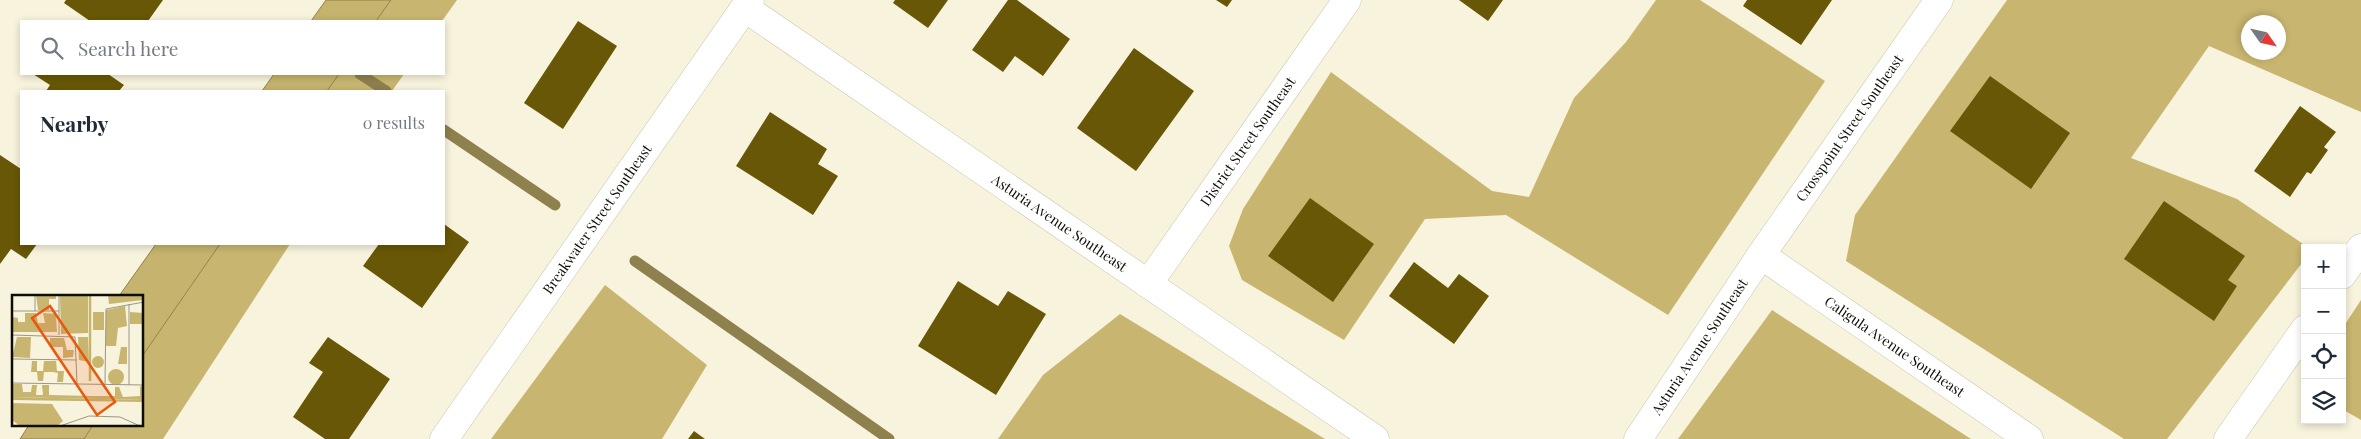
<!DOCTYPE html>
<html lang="en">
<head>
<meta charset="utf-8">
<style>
	body { margin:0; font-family:"Playfair Display",serif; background:#f2f2f3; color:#1f2937 }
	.controls { position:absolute; right:15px; bottom:15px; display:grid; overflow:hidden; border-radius:0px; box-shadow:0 2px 8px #0003 }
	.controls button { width:45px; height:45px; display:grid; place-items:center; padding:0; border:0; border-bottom:1px solid #e0e1e3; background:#fff; color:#1f2937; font:25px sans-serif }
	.compass { position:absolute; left:2241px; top:15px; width:45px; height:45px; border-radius:50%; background:#fff; box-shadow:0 2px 8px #0003; rotate:124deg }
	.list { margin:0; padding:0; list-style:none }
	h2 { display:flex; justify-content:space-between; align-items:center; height:65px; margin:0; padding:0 20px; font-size:21px }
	h2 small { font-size:16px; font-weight:400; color:#747a83 }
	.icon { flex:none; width:28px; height:28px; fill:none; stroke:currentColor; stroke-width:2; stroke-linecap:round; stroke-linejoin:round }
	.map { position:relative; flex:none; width:2361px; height:439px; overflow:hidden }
	.search { position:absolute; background:#fff; box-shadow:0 2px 8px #0003; left:20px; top:20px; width:425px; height:55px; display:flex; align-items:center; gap:12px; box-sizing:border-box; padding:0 18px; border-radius:0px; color:#747a83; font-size:19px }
	.panel { position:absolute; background:#fff; box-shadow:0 2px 8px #0003; left:20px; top:90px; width:425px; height:155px; border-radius:0px }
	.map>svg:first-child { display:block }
</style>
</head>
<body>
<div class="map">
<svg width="2361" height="439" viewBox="0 0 2361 439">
	<rect width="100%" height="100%" fill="#f8f3dd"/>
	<!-- forest -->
	<path fill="#c8b670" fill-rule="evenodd" d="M391 0H457L442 21H376Z
		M1656 0H1700L1825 81 1668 315 1506 215 1425 219 1344 340 1242 280 1229 246 1243 209 1331 72 1492 191 1529 197 1574 98 1626 42Z
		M2007 0H2361V112L2209 46 2131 158 2237 199 2309 248H2305V259L2167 439H2124L1846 261 1855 215ZM2248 22H2278V52H2248Z
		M339 74H404L392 91H327Z
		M220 244H290L163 439H84L93 425H142L143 355Z
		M605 285 707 365 662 439H491Z
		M2361 300V420L2342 409V329Z
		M1772 310 1971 439H1678Z
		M1120 314 1325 439H998L1043 375Z"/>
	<!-- water -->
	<path fill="#c5b36e" stroke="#8e814e" d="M326 0H391L376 21H311Z
		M274 74H339L327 91H262Z
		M156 244H220L143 355 142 296H119Z
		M29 425H93L84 439H20Z"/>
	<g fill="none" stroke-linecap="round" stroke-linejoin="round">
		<!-- stream -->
		<path stroke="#8e814e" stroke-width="11" d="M360 74 386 91
			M444 130 555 205
			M635 261 889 439"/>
	</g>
	<!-- building -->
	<path fill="#685706" d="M66 0H163L148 21H90L64 3Z
		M895 0H948L928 28 893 3Z
		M1008 0H1017L1070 39 1043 76 1015 56 1003 72 972 50Z
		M1216 0H1232L1227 7Z
		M1459 0H1503L1488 21Z
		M1747 0H1832L1801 45 1743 6Z
		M578 21 617 46 563 129 524 103Z
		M1134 48 1194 91 1136 171 1077 128Z
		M33 74H108L124 85 119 91H46L50 85Z
		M1990 76 2070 133 2031 189 1950 131Z
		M2300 106 2336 132 2324 147 2328 150 2311 174 2307 172 2290 197 2254 171Z
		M770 112 827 149 818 164 838 176 813 215 736 166Z
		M0 155 21 169V244H37L26 259 11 249 0 264Z
		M1310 198 1374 244 1333 302 1268 256Z
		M2164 201 2245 256 2228 280 2237 286 2214 321 2124 259Z
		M444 224 469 242 422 308 363 266 379 244H444Z
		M1414 262 1448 288 1459 274 1489 296 1454 344 1389 296Z
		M958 281 998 306 1008 291 1046 314 996 395 918 346Z
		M328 337 390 379 349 439H325L293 417 323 372 309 363Z
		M694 431 705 439H688Z"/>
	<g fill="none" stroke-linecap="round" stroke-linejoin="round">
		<!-- minor casing -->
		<g stroke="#cac5b0" stroke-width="29">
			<g id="minor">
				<path id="s1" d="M745 8 1375 439"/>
				<path id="s2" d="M1761 255 2029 439"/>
				<path d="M2342 275 2361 248"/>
				<path id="s3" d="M1148 284 1347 0"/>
				<path id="s4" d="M444 439 750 0"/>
				<path id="s5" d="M1638 439 1761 255 1939 0"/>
				<path d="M2228 439 2305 329"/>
			</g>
		</g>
		<!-- minor -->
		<use href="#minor" stroke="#fff" stroke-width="28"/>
	</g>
	<g text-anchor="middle" stroke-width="5" stroke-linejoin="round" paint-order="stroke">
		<!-- street labels -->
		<g font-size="14" fill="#0d0c05" stroke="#fff">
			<text dy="5" stroke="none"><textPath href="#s5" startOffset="376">Crosspoint Street Southeast</textPath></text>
			<text dy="5" stroke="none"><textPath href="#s3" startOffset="174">District Street Southeast</textPath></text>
			<text dy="5" stroke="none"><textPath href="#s4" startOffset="268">Breakwater Street Southeast</textPath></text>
			<text dy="5" stroke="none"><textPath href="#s1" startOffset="381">Asturia Avenue Southeast</textPath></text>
			<text dy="5" stroke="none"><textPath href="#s5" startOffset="111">Asturia Avenue Southeast</textPath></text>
			<text dy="5" stroke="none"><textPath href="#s2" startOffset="162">Caligula Avenue Southeast</textPath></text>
		</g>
	</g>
	<!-- overview -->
	<g transform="translate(12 295)">
		<rect width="131" height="131" fill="#f8f3dd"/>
		<path d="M24 0H44V4H37V15H26ZM76 0V38L49 39 48 1ZM96 0H131V5L97 9ZM113 11 115 31 106 33 104 51H94V15ZM81 17H92V35H81ZM118 17 131 18 130 29H118ZM13 18H24L26 28H33L31 18 44 19 45 37H0V22L6 23V27H13ZM5 42H19L18 63 0 62ZM66 42H76L77 67 67 65ZM38 43H52L55 55H62L61 62 51 63V52H38ZM109 52H115V69H106ZM80 67a6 6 0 1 1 12 0a6 6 0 1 1-12 0ZM20 66H25V76H31L32 66H44L45 76H52L51 87H45L46 78 41 77H32L31 86H26L25 77H19ZM96 82a8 8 0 1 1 16 0a8 8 0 1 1-16 0ZM0 89H10L11 97H19L20 90H25L24 100H31L30 90H37V100L81 101H103V92H107L111 102 128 101V91L131 92V105L0 102ZM0 108 40 109 51 126 45 131H8L0 125Z" fill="#c8b670"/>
		<path d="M0 102 131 105 132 107 0 105Z" fill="#c5b36e"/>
		<path fill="none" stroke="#c5b36e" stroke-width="2.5" d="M78 86V0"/>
		<path fill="none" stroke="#9a9787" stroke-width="1" d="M0 16H47M23 16V0M0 40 63 42 65 89M47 40V0M0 64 65 65M0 88 132 90M93 89 94 14 132 7M117 90V9M48 131 77 121 108 122 128 131"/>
		<path fill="#e8590c" fill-opacity="0.15" stroke="#e8590c" stroke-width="2.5" d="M38 11 103 107 85 120 20 23Z"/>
		<rect width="131" height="131" fill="none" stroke="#0d0c05" stroke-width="2.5"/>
	</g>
</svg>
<div class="controls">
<button>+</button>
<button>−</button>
<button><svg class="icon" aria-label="locate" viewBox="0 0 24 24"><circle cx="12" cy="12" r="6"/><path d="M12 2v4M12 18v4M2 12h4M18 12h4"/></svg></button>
<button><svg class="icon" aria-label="layers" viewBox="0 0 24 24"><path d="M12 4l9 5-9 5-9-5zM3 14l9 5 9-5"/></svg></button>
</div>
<svg class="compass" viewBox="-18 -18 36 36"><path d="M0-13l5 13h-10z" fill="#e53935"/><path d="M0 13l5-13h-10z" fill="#747a83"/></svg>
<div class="search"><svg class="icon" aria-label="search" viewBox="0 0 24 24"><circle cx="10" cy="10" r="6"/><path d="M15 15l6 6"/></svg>Search here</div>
<section class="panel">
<h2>Nearby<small>0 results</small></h2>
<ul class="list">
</ul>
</section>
</div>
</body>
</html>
